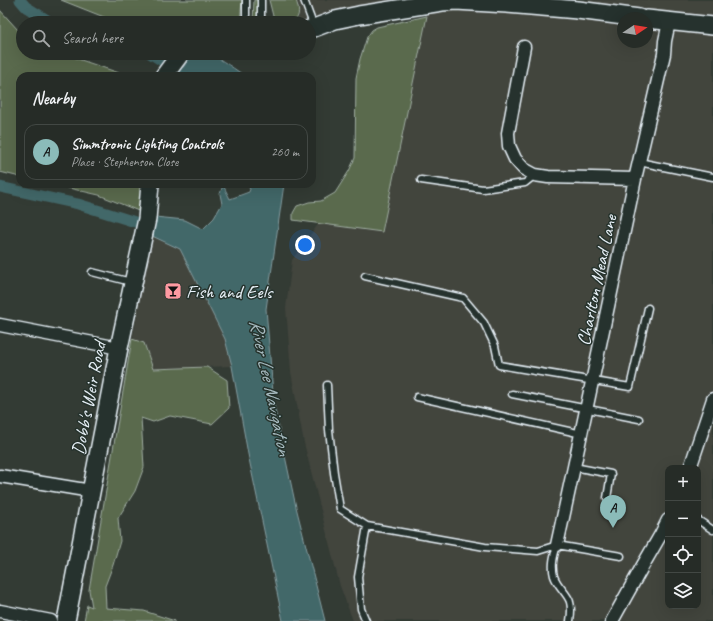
<!DOCTYPE html>
<html lang="en">
<head>
<meta charset="utf-8">
<style>
	body { margin:0; font-family:Caveat,sans-serif; background:#2e342f; color:#f1f3f6 }
	.controls { position:absolute; right:12px; bottom:12px; display:grid; overflow:hidden; border-radius:8px; box-shadow:0 4px 16px #0002 }
	.controls button { width:36px; height:36px; display:grid; place-items:center; padding:0; border:0; border-bottom:1px solid #424844; background:#262c27; color:#f1f3f6; font:20px sans-serif }
	.compass { position:absolute; left:617px; top:12px; width:36px; height:36px; border-radius:50%; background:#262c27; box-shadow:0 4px 16px #0002; rotate:78deg }
	.you { position:absolute; left:305px; top:245px; width:14px; height:14px; margin:-10px; border:3px solid #fff; border-radius:50%; background:#1a73e8; box-shadow:0 0 0 6px #1a73e833 }
	.badge { display:grid; place-items:center; width:26px; height:26px; border-radius:50%; background:#8bbbb9; color:#111; font-size:13px; font-weight:700 }
	.pin { position:absolute; translate:-50% -33px; filter:drop-shadow(0 1px 2px #0008) }
	.pin::after { content:''; position:absolute; top:21px; width:14px; height:12px; background:inherit; clip-path:polygon(0 0,100% 0,50% 100%) }
	.list { margin:0; padding:0; list-style:none }
	h2 { display:flex; justify-content:space-between; align-items:center; height:52px; margin:0; padding:0 16px; font-size:17px }
	h2 small { font-size:13px; font-weight:400; color:#a4a7a7 }
	.list li { display:grid; grid-template-columns:26px 1fr auto; gap:12px; align-items:center; box-sizing:border-box; height:56px; margin:0 8px 8px; padding:0 8px; border:1px solid #424844; border-radius:12px }
	.list b { display:block; font-size:15px; white-space:nowrap }
	.list p { margin:0; font-size:13px; white-space:nowrap; color:#a4a7a7 }
	.list em { font-size:13px; font-style:normal; color:#a4a7a7 }
	.icon { flex:none; width:22px; height:22px; fill:none; stroke:currentColor; stroke-width:2; stroke-linecap:round; stroke-linejoin:round }
	.map { position:relative; flex:none; width:713px; height:621px; overflow:hidden }
	.search { position:absolute; background:#262c27; box-shadow:0 4px 16px #0002; left:16px; top:16px; width:300px; height:44px; display:flex; align-items:center; gap:10px; box-sizing:border-box; padding:0 14px; border-radius:22px; color:#a4a7a7; font-size:15px }
	.panel { position:absolute; background:#262c27; box-shadow:0 4px 16px #0002; left:16px; top:72px; width:300px; height:116px; border-radius:12px }
	.map>svg:first-child { display:block }
</style>
</head>
<body>
<div class="map">
<svg width="713" height="621" viewBox="0 0 713 621">
	<rect width="100%" height="100%" fill="#333b34"/>
	<filter id="ink" filterUnits="userSpaceOnUse"><feTurbulence type="fractalNoise" baseFrequency=".025" numOctaves="2"/><feDisplacementMap in="SourceGraphic" scale="8" xChannelSelector="R" yChannelSelector="G"/><feConvolveMatrix kernelMatrix="1 2 1 2 8 2 1 2 1" color-interpolation-filters="sRGB"/></filter>
	<g filter="url(#ink)">
		<!-- built -->
		<path fill="#42443d" fill-rule="evenodd" d="M296 0H713V621H353L340 586 304 443 291 372 286 308 292 260 319 223 382 232 430 1 294 23 298 18 299 10ZM623 18H647V42H623ZM668 468H698V606H668Z
			M150 235 180 249 225 339 232 366 153 369 144 343 132 339 138 310Z"/>
		<!-- green -->
		<path fill="#5a6b4e" stroke="#a1aea3" d="M61 0H242L240 23H119Z
			M254 0H259L258 23H253Z
			M269 0H296C299 10 301 15 293 23H277L274 20Z
			M0 10 18 30 23 33V53H65L78 59 128 76H20V177L0 172Z
			M427 16 382 232 293 220V213L297 206 309 202 321 201 335 193 349 171 355 158 356 78 360 59 367 37 372 30 377 27Z
			M51 184H142L141 212 99 195Z
			M132 339 144 343 153 369 207 367 227 380 229 408 212 424 170 416 153 422 141 418 144 467 135 491 118 518 120 541 113 565 105 586 106 608 144 611 175 621H84L87 605 92 607 89 590Z"/>
		<!-- water -->
		<path fill="#436769" stroke="#859ea2" d="M191 56C201 62 204 55 213 56 218 57 239 72 245 76H177Z
			M247 184H284L266 309 274 405 296 507 325 621H283L248 454 232 366 225 339 180 249 150 235 155 217 185 220 203 229 214 218 222 204 220 194 223 185 230 199 249 192 250 189 247 185Z"/>
		<g fill="none" stroke-linecap="round" stroke-linejoin="round">
			<!-- canal -->
			<path stroke="#436769" stroke-width="11" d="M20 0 26 7 52 23
				M150 53 186 76
				M0 187 78 204 151 227"/>
			<!-- lane casing -->
			<g stroke="#e8f1f8" stroke-width="9">
				<path id="lane" d="M246 0V23
					M304 0 314 27
					M261 23V0
					M639 162 713 177
					M421 180 483 189 525 183 535 175
					M92 272 131 282
					M365 276 463 298 484 323 495 346 499 365 630 387 648 308
					M327 385 329 430 334 473 340 509 367 526 485 547 538 551 557 545 621 556
					M512 394 639 419
					M417 397 582 434
					M574 467 611 474 607 498
					M698 520 713 530
					M557 545C554 555 551 565 554 576 557 586 568 594 570 602 572 609 571 615 570 621
					M366 621 361 609 358 577 367 526"/>
			</g>
			<!-- street casing -->
			<g stroke="#e8f1f8" stroke-width="15">
				<path id="street" d="M524 47 508 133 509 146 515 159 524 169 535 175 548 177 635 179
					M0 325 119 348
					M690 468 713 399
					M0 476 91 491
					M557 545 574 467 635 179 664 54 665 41 669 22
					M0 611 51 621
					M612 621 642 567 661 534 668 520"/>
			</g>
			<!-- secondary casing -->
			<g stroke="#e8f1f8" stroke-width="20">
				<path id="secondary" d="M647 19 713 26
					M309 29 314 28 335 20 359 15 442 2 456 1 507 4 578 10 639 18
					M164 76 181 53
					M66 621 119 348 147 219 150 184"/>
			</g>
			<!-- lane -->
			<use href="#lane" stroke="#26332d" stroke-width="6"/>
			<!-- street -->
			<use href="#street" stroke="#26332d" stroke-width="12"/>
			<!-- secondary -->
			<use href="#secondary" stroke="#26332d" stroke-width="17"/>
		</g>
	</g>
	<!-- icons -->
	<defs>
		<g id="bar-square" transform="scale(0.9)"><rect x="-9" y="-9" width="18" height="18" rx="4" fill="#ff9aa2" stroke="#26332d"/><path d="M-6-5H6L.8 .8V4.5H3.5V6h-7V4.5H-.8V.8Z" fill="#111"/></g>
	</defs>
	<g fill-rule="evenodd">
		<use href="#bar-square" x="173" y="291"/>
	</g>
	<g text-anchor="middle" stroke-width="3" stroke-linejoin="round" paint-order="stroke">
		<!-- street labels -->
		<g font-size="19" fill="#e8f1f8" stroke="#26332d">
			<text transform="translate(596 280) rotate(-78)" y="7">Charlton Mead Lane</text>
			<text transform="translate(88 398) rotate(-79)" y="7">Dobb's Weir Road</text>
		</g>
		<!-- poi labels -->
		<g font-size="19" fill="#e8f1f8" stroke="#26332d" text-anchor="start">
			<text x="186" y="298">Fish and Eels</text>
		</g>
		<!-- water labels -->
		<g font-size="20" font-style="italic" fill="#a6babf" stroke="#26332d">
			<text transform="translate(271 387) rotate(78)" y="7">River Lee Navigation</text>
		</g>
	</g>
</svg>
<div class="controls">
<button>+</button>
<button>−</button>
<button><svg class="icon" aria-label="locate" viewBox="0 0 24 24"><circle cx="12" cy="12" r="6"/><path d="M12 2v4M12 18v4M2 12h4M18 12h4"/></svg></button>
<button><svg class="icon" aria-label="layers" viewBox="0 0 24 24"><path d="M12 4l9 5-9 5-9-5zM3 14l9 5 9-5"/></svg></button>
</div>
<svg class="compass" viewBox="-18 -18 36 36"><path d="M0-13l5 13h-10z" fill="#e53935"/><path d="M0 13l5-13h-10z" fill="#a4a7a7"/></svg>
<div class="you"></div>
<div class="pin badge" style="left:613px;top:528px">A</div>
<div class="search"><svg class="icon" aria-label="search" viewBox="0 0 24 24"><circle cx="10" cy="10" r="6"/><path d="M15 15l6 6"/></svg>Search here</div>
<section class="panel">
<h2>Nearby<small></small></h2>
<ul class="list">
<li><span class="badge">A</span><div><b>Simmtronic Lighting Controls</b><p>Place · Stephenson Close</p></div><em>260 m</em></li>
</ul>
</section>
</div>
</body>
</html>
